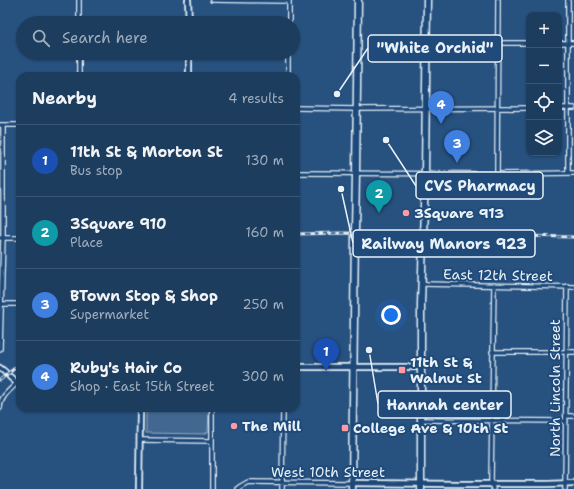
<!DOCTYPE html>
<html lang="en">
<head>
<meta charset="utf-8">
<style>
	body { margin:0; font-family:"Shantell Sans",sans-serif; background:#254465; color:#f1f3f6 }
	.controls { position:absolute; right:12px; top:12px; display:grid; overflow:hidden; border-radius:8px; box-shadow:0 1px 3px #0004 }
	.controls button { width:36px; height:36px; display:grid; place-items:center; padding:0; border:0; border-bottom:1px solid #3b5674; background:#1d3d5f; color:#f1f3f6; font:20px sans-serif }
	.you { position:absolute; left:391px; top:315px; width:14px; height:14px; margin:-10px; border:3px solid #fff; border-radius:50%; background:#1a73e8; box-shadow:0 0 0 6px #1a73e833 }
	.badge { display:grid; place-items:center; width:26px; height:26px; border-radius:50%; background:#ff9aa2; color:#fff; font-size:13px; font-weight:700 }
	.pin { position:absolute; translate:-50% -33px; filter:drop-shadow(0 1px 2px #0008) }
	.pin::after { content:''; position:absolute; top:21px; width:14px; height:12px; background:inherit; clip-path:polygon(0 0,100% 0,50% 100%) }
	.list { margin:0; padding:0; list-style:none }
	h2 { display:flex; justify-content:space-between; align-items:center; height:52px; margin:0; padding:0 16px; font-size:17px }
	h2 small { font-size:13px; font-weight:400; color:#a0aebd }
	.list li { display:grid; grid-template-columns:26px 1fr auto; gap:12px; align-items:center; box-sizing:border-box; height:72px; padding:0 16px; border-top:1px solid #3b5674 }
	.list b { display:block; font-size:15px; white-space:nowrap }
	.list p { margin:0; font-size:13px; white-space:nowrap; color:#a0aebd }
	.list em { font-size:13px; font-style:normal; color:#a0aebd }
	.icon { flex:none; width:22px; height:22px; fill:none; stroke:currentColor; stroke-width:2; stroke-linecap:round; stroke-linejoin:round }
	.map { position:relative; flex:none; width:574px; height:489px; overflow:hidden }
	.search { position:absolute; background:#1d3d5f; box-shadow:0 1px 3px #0004; left:16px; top:16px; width:284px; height:44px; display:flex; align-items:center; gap:10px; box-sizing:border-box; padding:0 14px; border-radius:22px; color:#a0aebd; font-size:15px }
	.panel { position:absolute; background:#1d3d5f; box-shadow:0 1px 3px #0004; left:16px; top:72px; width:284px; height:340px; border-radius:12px }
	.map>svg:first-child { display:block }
</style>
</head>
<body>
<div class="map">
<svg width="574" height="489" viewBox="0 0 574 489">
	<rect width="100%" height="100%" fill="#27517f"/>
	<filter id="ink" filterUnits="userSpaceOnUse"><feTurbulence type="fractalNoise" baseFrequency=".025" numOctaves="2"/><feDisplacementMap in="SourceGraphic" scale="8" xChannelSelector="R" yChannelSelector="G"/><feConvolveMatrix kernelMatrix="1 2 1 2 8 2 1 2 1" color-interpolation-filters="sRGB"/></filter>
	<g filter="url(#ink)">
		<!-- green -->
		<path fill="#436891" stroke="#96acc4" d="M146 408H209L208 432 204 434 146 433Z"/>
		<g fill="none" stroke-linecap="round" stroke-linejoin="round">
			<!-- minor casing -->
			<g stroke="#e8f1f8" stroke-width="6">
				<path id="minor" d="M212 0 289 1
					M79 23V0
					M289 23V0
					M427 43H529
					M559 43H574
					M79 53V76
					M288 53V76
					M296 108 357 109 529 108
					M559 108H574
					M0 125H20
					M296 173 497 174 574 173
					M568 173V0
					M497 174 498 0
					M0 238H20
					M422 284 574 287
					M0 304H20
					M0 349 3 238V125
					M492 352H574
					M0 408C0 397 10 390 17 383
					M212 408V489
					M566 416H574
					M422 420 566 421
					M140 440 212 441
					M237 489 241 486 248 482 352 483
					M282 489 283 408
					M493 489 491 480 494 285
					M565 489 567 286"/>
			</g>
			<!-- tertiary casing -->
			<g stroke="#e8f1f8" stroke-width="8">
				<path id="tertiary" d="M188 0 189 23
					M189 53V76
					M296 367H422
					M0 368 5 372
					M10 377 17 383 20 381
					M352 483 458 484H547L574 483
					M139 489 140 408"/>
			</g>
			<!-- primary casing -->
			<g stroke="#e8f1f8" stroke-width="9">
				<path id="primary" d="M352 489 355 232 356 173 358 0
					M421 489V304L425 173 427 0"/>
			</g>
			<!-- minor -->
			<use href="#minor" stroke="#1f4a7a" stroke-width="3.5"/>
			<!-- tertiary -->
			<use href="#tertiary" stroke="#1f4a7a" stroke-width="4.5"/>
			<!-- primary -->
			<use href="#primary" stroke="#1f4a7a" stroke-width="6"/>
			<!-- rail casing -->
			<g stroke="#e8f1f8" stroke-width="3">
				<path id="rail" d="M296 234 342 233 574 237
					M0 380 20 364"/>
			</g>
			<!-- rail -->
			<use href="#rail" stroke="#1f4a7a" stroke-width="1.5" stroke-dasharray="4.5" stroke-linecap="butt"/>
		</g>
	</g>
	<!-- markers -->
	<g fill="#ff9aa2" stroke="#1f4a7a" stroke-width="1.5">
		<circle cx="406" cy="213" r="4"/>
		<rect x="398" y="366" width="8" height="8" rx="2"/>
		<circle cx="234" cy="426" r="4"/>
		<rect x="341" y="424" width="8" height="8" rx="2"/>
	</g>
	<g text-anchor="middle" stroke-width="4" stroke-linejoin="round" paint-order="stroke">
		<!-- poi labels -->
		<g font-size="14" font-weight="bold" fill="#e8f1f8" stroke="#1f4a7a" text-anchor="start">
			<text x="414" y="218">3Square 913</text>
			<text x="410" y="367">11th St &amp;<tspan x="410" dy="16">Walnut St</tspan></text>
			<text x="242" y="431">The Mill</text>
			<text x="353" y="433">College Ave &amp; 10th St</text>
		</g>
		<!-- street labels -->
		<g font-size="14" fill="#e8f1f8" stroke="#1f4a7a">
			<text transform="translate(498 275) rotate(1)" y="5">East 12th Street</text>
			<text transform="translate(555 388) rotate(-90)" y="5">North Lincoln Street</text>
			<text x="328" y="477">West 10th Street</text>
		</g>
	</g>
	<!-- callouts -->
	<path fill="none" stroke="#e8f1f8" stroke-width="1.5" d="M337 94L368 48M386 140L416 186M341 189L353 243M369 350L378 404"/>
	<g fill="#e8f1f8" stroke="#1f4a7a" stroke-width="1.5">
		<circle cx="337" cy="94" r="4"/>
		<circle cx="386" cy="140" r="4"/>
		<circle cx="341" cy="189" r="4"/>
		<circle cx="369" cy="350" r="4"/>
	</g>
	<g fill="#1f4a7a" stroke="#e8f1f8" stroke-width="1.5">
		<rect x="368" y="35" width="134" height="27" rx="4"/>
		<rect x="416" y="172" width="127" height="27" rx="4"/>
		<rect x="353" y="230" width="182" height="27" rx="4"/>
		<rect x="378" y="391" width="133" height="27" rx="4"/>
	</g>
	<g font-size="15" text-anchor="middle" font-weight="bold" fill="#e8f1f8">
		<text x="435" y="53">"White Orchid"</text>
		<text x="480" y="191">CVS Pharmacy</text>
		<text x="444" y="249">Railway Manors 923</text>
		<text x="445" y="410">Hannah center</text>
	</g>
</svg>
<div class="controls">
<button>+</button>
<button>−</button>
<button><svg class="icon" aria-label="locate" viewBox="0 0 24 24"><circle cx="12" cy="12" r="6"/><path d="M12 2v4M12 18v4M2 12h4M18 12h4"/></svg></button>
<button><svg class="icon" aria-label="layers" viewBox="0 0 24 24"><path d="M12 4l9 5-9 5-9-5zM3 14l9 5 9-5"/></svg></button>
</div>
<div class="you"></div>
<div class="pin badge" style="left:326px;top:371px;background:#1a4fb4">1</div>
<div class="pin badge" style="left:379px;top:213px;background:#0f9aa8">2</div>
<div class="pin badge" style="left:457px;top:163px;background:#3f7fe0">3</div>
<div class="pin badge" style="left:441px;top:124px;background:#3f7fe0">4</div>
<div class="search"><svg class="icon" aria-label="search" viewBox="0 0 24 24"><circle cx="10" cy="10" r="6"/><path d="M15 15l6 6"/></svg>Search here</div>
<section class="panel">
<h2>Nearby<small>4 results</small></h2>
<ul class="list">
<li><span class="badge" style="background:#1a4fb4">1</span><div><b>11th St &amp; Morton St</b><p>Bus stop</p></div><em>130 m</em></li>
<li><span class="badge" style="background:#0f9aa8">2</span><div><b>3Square 910</b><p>Place</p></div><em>160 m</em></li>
<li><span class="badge" style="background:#3f7fe0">3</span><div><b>BTown Stop &amp; Shop</b><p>Supermarket</p></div><em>250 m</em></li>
<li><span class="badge" style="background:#3f7fe0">4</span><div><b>Ruby's Hair Co</b><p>Shop · East 15th Street</p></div><em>300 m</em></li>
</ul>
</section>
</div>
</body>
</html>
